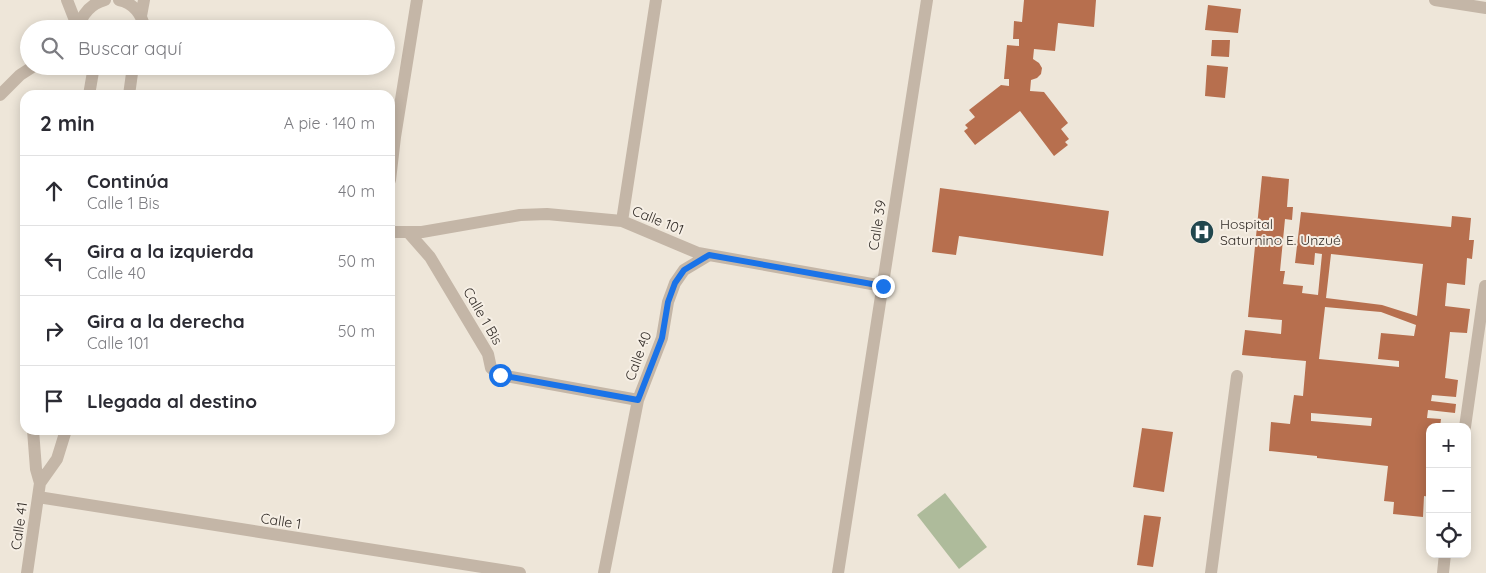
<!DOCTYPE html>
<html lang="es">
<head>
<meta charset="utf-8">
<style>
	body { margin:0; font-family:Quicksand,sans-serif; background:#f7f7f7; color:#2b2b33 }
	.controls { position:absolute; right:15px; bottom:15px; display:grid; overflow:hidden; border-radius:10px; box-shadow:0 2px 12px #0003 }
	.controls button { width:45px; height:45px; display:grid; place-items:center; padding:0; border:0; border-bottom:1px solid #e1e1e2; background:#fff; color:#2b2b33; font:25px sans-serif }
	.stop { position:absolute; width:15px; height:15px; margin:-11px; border:4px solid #1a73e8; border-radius:50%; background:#fff }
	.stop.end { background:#1a73e8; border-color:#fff; box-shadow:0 1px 5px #0008 }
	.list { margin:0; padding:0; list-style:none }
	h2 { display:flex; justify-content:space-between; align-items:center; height:65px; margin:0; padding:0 20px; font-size:21px }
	h2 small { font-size:16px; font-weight:400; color:#7c7c81 }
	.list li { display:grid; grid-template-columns:32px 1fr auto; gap:15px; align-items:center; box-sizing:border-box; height:70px; padding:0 20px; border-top:1px solid #e1e1e2 }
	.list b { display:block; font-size:19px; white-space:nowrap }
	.list p { margin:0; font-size:16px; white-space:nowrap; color:#7c7c81 }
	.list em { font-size:16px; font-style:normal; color:#7c7c81 }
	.icon { flex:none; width:28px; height:28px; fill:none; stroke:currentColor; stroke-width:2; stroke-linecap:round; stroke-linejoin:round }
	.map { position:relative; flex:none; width:1486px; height:573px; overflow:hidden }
	.search { position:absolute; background:#fff; box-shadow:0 2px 12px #0003; left:20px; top:20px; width:375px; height:55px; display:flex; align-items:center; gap:12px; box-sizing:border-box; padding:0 18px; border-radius:28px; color:#7c7c81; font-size:19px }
	.panel { position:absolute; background:#fff; box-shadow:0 2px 12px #0003; left:20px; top:90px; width:375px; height:345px; border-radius:15px }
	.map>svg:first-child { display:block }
</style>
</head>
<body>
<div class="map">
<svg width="1486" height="573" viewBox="0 0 1486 573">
	<rect width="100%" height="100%" fill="#eee6d9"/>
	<!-- green -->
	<path fill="#aebb9b" d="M945 493 987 547 959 569 917 515Z"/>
	<!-- building -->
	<path fill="#b76f4e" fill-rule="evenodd" d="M1024 0H1096L1094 27 1058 23 1055 51 1034 49 1033 59 1039 63 1042 68 1041 74 1037 78 1031 80 1030 91 1044 92 1068 123 1061 129 1069 139 1065 142 1068 145 1054 156 1020 111 975 145 964 131 968 128 965 125 975 117 969 110 1001 85 1009 86V79H1004L1007 45 1019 46V39H1013L1014 21 1022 22Z
		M1208 5 1241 9 1238 33 1205 30Z
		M1212 40H1230L1229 57 1211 56Z
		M1207 65 1228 67 1225 98 1205 96Z
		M1262 176 1289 179 1287 207H1293L1292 220 1285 219 1280 271H1285L1283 284 1303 286 1302 293 1318 295 1322 254 1315 253 1314 265 1295 263 1301 212 1451 227 1452 216 1471 218 1469 240H1474L1472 259 1467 258 1465 285 1447 283 1445 306 1470 309 1467 333 1450 332 1445 378 1458 380 1456 397 1432 395 1431 401 1456 404 1455 413 1428 410 1427 418 1441 419 1440 427H1430V497L1424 496 1423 517 1393 514 1394 502 1384 501 1388 466 1317 458V456L1269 451 1271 422 1290 424 1294 395 1303 396 1306 361 1242 355 1245 330 1281 334 1282 320 1248 317ZM1331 254 1423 264 1417 316 1382 305 1326 298ZM1325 307 1381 312 1416 325 1414 336 1381 333 1378 359 1399 361V367L1319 359ZM1311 413 1372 418 1371 426 1311 421Z
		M940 188 1109 211 1103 256 959 236 956 255 932 252Z
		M1142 428 1173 432 1164 492 1133 487Z
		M1144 515 1161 517 1153 567 1137 565Z"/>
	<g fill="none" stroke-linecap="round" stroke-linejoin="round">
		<!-- minor -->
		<path stroke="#c4b6a7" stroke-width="12" d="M67 0 78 28
			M119 0C134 3 142 15 145 29
			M1435 0 1486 8
			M141 16 144 0
			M78 29C82 14 90 4 105 0
			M104 66 111 68 120 66
			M0 95 20 75 34 66
			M89 95 94 66
			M129 95 133 66
			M390 180 395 137 417 0
			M622 221 656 0
			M390 232H422L520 215 547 214 622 221 698 253 883 286
			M408 232 430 257 488 354 491 368 500 375 638 400
			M1465 427 1485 286
			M40 483 57 459 66 430
			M38 497 520 573
			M27 573 40 483 36 469 33 430
			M604 573 638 400 662 338 668 302 675 283 684 270 709 255
			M838 573 927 0
			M1211 573 1237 376
			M1443 573 1445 554"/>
	</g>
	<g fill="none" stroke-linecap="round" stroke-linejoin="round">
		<!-- route -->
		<path stroke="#1a73e8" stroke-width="6" d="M500 375 638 400 662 338 668 302 675 283 684 270 709 255 883 286"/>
	</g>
	<!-- icons -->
	<defs>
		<g id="hospital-disc" transform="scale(1.25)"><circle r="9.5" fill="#21474e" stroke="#f6efe5"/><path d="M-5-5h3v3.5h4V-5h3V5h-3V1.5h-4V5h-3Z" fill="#fff"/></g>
	</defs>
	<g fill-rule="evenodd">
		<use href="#hospital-disc" x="1202" y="232"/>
	</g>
	<g text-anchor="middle" stroke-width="4" stroke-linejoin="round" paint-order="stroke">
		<!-- street labels -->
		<g font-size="14" fill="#312b26" stroke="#f6efe5">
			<text transform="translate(658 220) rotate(22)" y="5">Calle 101</text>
			<text transform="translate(877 225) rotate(-81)" y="5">Calle 39</text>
			<text transform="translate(483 316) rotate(60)" y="5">Calle 1 Bis</text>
			<text transform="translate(638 356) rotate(-70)" y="5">Calle 40</text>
			<text transform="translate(281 521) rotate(9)" y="5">Calle 1</text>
			<text transform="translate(19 526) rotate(-82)" y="5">Calle 41</text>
		</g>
		<!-- poi labels -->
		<g font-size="14" fill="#312b26" stroke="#f6efe5" text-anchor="start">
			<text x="1220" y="229">Hospital<tspan x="1220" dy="16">Saturnino E. Unzué</tspan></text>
		</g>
	</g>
</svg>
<div class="controls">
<button>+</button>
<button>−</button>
<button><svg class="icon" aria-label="locate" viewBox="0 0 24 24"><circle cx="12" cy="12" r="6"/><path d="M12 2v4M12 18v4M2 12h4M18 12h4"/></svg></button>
</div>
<div class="stop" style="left:500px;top:375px"></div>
<div class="stop end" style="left:883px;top:286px"></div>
<div class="search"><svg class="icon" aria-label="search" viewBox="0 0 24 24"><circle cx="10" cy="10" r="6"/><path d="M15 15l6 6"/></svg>Buscar aquí</div>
<section class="panel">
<h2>2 min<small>A pie · 140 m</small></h2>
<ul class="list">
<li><svg class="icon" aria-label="ahead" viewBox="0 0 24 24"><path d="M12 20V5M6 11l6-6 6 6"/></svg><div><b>Continúa</b><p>Calle 1 Bis</p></div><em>40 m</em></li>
<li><svg class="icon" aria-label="left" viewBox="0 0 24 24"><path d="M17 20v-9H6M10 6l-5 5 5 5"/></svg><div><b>Gira a la izquierda</b><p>Calle 40</p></div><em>50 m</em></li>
<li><svg class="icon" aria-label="right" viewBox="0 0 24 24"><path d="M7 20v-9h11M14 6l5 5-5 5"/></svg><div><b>Gira a la derecha</b><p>Calle 101</p></div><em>50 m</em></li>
<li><svg class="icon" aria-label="arrive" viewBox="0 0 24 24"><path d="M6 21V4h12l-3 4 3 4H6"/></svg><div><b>Llegada al destino</b></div></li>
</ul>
</section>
</div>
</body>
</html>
